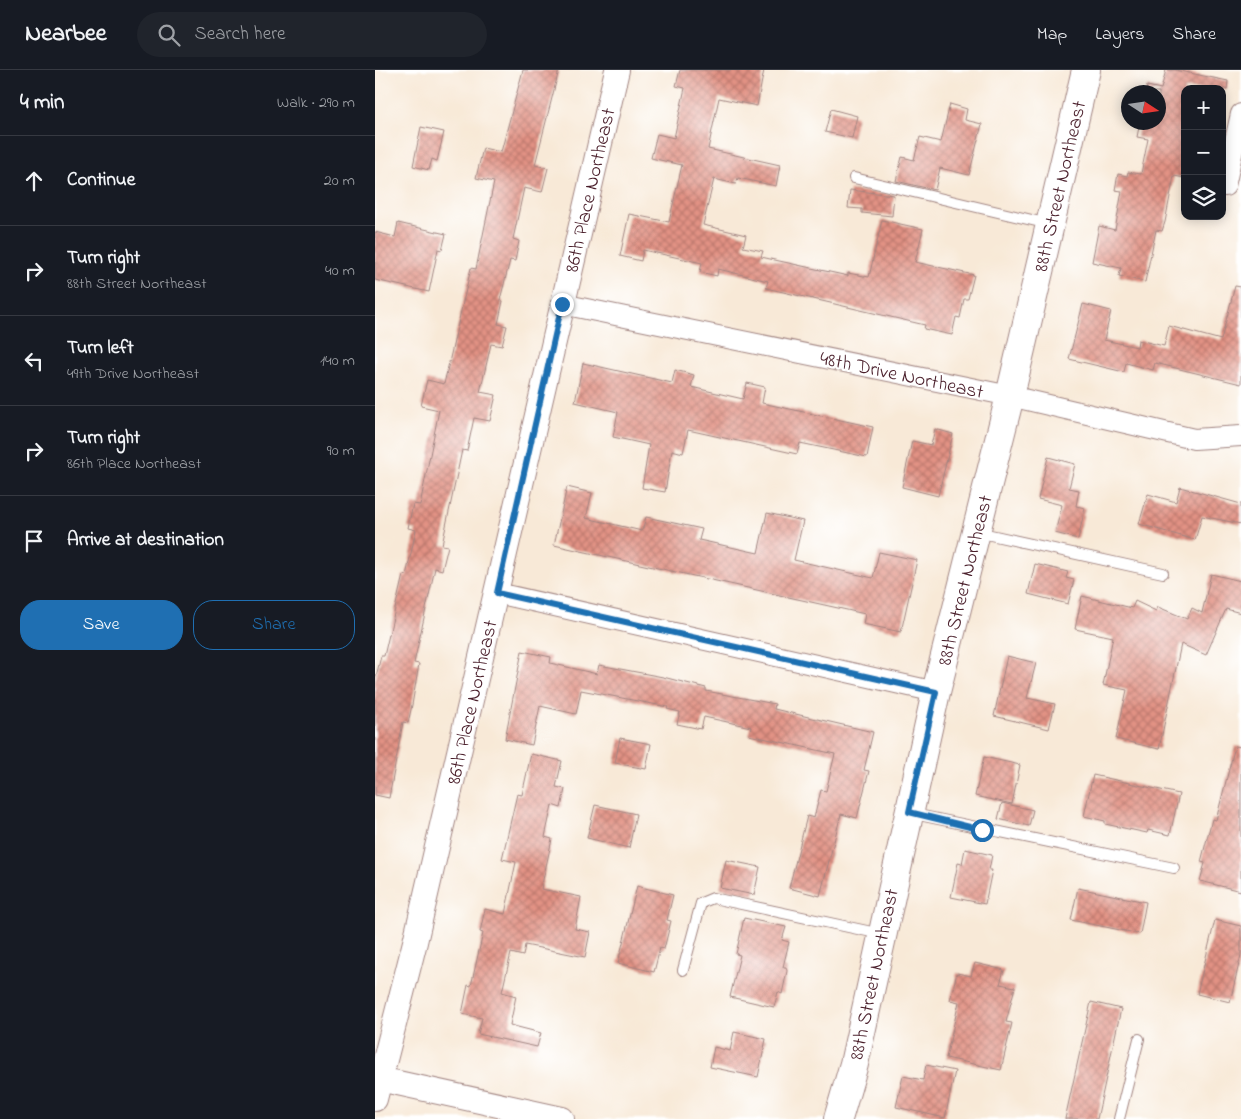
<!DOCTYPE html>
<html lang="en">
<head>
<meta charset="utf-8">
<style>
	body { margin:0; font-family:"Indie Flower",sans-serif; background:#20242c; color:#f1f3f6 }
	.controls { position:absolute; right:15px; top:15px; display:grid; overflow:hidden; border-radius:10px; box-shadow:0 2px 12px #0003 }
	.controls button { width:45px; height:45px; display:grid; place-items:center; padding:0; border:0; border-bottom:1px solid #363941; background:#171b24; color:#f1f3f6; font:25px sans-serif }
	.compass { position:absolute; left:746px; top:15px; width:45px; height:45px; border-radius:50%; background:#171b24; box-shadow:0 2px 12px #0003; rotate:102deg }
	.stop { position:absolute; width:15px; height:15px; margin:-11px; border:4px solid #1f6fb2; border-radius:50%; background:#fff }
	.stop.end { background:#1f6fb2; border-color:#fff; box-shadow:0 1px 5px #0008 }
	.list { margin:0; padding:0; list-style:none }
	h2 { display:flex; justify-content:space-between; align-items:center; height:65px; margin:0; padding:0 20px; font-size:21px }
	h2 small { font-size:16px; font-weight:400; color:#9ea1a6 }
	.list li { display:grid; grid-template-columns:32px 1fr auto; gap:15px; align-items:center; box-sizing:border-box; height:90px; padding:0 20px; border-top:1px solid #363941 }
	.list b { display:block; font-size:19px; white-space:nowrap }
	.list p { margin:0; font-size:16px; white-space:nowrap; color:#9ea1a6 }
	.list em { font-size:16px; font-style:normal; color:#9ea1a6 }
	.actions { display:flex; gap:10px; padding:15px 20px }
	.actions a { flex:1; padding:11px 0; border:1px solid #1f6fb2; border-radius:20px; text-align:center; font-size:18px; color:#1f6fb2 }
	.actions .main { background:#1f6fb2; color:#fff }
	.icon { flex:none; width:28px; height:28px; fill:none; stroke:currentColor; stroke-width:2; stroke-linecap:round; stroke-linejoin:round }
	.map { position:relative; flex:none; width:866px; height:1049px; overflow:hidden }
	header { display:flex; align-items:center; gap:30px; box-sizing:border-box; height:70px; padding:0 25px; background:#171b24; border-bottom:1px solid #363941 }
	header strong { font-size:24px }
	nav { display:flex; gap:28px; margin-inline-start:auto; font-size:18px }
	.search { width:350px; height:45px; background:#20242c; display:flex; align-items:center; gap:12px; box-sizing:border-box; padding:0 18px; border-radius:28px; color:#9ea1a6; font-size:19px }
	main { display:flex }
	aside { flex:1; background:#171b24 }
	.map>svg:first-child { display:block }
</style>
</head>
<body>
<header>
<strong>Nearbee</strong>
<div class="search"><svg class="icon" aria-label="search" viewBox="0 0 24 24"><circle cx="10" cy="10" r="6"/><path d="M15 15l6 6"/></svg>Search here</div>
<nav><a>Map</a><a>Layers</a><a>Share</a></nav>
</header>
<main>
<aside>
<h2>4 min<small>Walk · 290 m</small></h2>
<ul class="list">
<li><svg class="icon" aria-label="ahead" viewBox="0 0 24 24"><path d="M12 20V5M6 11l6-6 6 6"/></svg><div><b>Continue</b></div><em>20 m</em></li>
<li><svg class="icon" aria-label="right" viewBox="0 0 24 24"><path d="M7 20v-9h11M14 6l5 5-5 5"/></svg><div><b>Turn right</b><p>88th Street Northeast</p></div><em>40 m</em></li>
<li><svg class="icon" aria-label="left" viewBox="0 0 24 24"><path d="M17 20v-9H6M10 6l-5 5 5 5"/></svg><div><b>Turn left</b><p>49th Drive Northeast</p></div><em>140 m</em></li>
<li><svg class="icon" aria-label="right" viewBox="0 0 24 24"><path d="M7 20v-9h11M14 6l5 5-5 5"/></svg><div><b>Turn right</b><p>86th Place Northeast</p></div><em>90 m</em></li>
<li><svg class="icon" aria-label="arrive" viewBox="0 0 24 24"><path d="M6 21V4h12l-3 4 3 4H6"/></svg><div><b>Arrive at destination</b></div></li>
</ul>
<div class="actions"><a class="main">Save</a><a>Share</a></div>
</aside>
<div class="map">
<svg width="866" height="1049" viewBox="0 0 866 1049">
	<defs>
		<pattern id="building-cross-hatch" width="8" height="8" patternUnits="userSpaceOnUse" patternTransform="scale(1.25)"><rect width="8" height="8" fill="#e29284"/><path d="M0 0l8 8M0 8l8-8" fill="none" stroke="#b9776c"/></pattern>
	</defs>
	<rect width="100%" height="100%" fill="#fff"/>
	<filter id="ink" filterUnits="userSpaceOnUse"><feTurbulence type="fractalNoise" baseFrequency=".02" numOctaves="2"/><feDisplacementMap in="SourceGraphic" scale="10" xChannelSelector="R" yChannelSelector="G"/><feConvolveMatrix kernelMatrix="1 2 1 2 8 2 1 2 1" color-interpolation-filters="sRGB"/></filter>
	<filter id="wash" filterUnits="userSpaceOnUse"><feTurbulence type="fractalNoise" baseFrequency=".0096" numOctaves="4" result="noise"/><feDisplacementMap in="SourceGraphic" scale="20" xChannelSelector="R" yChannelSelector="G"/><feGaussianBlur stdDeviation="1.12" result="paint"/><feColorMatrix in="noise" values="0 0 0 0 0 0 0 0 0 0 0 0 0 0 0 0 0 1.4 0 .05"/><feComposite in="paint" operator="in"/></filter>
	<g filter="url(#wash)">
		<rect width="100%" height="100%" fill="#f8e9d7"/>
		<g id="blocks">
			<!-- building -->
			<path fill="url(#building-cross-hatch)" d="M148 0H184L160 95 173 98 167 122 149 118 138 169 144 171 140 191 135 190 125 230 128 231 123 254 132 256 127 276 116 274 105 322 121 325 115 351 99 348 92 381 87 380 67 475 73 476 67 500 60 498 39 593 44 594 37 635 33 653 28 652 14 728 0 725V611L6 586H9L28 505 31 506 41 460 33 458 38 434 45 435 64 340 46 336 52 310 69 314 96 198 101 199 119 112 101 108 108 78 126 82Z
				M305 0H389L382 36 344 28 333 79 405 95 401 116 363 108 361 114 339 109 328 155 371 165 368 177 388 181 386 187 473 206V203L494 207 507 150 548 159 540 192 599 205 593 229H589L585 248 581 247 577 265 549 259 550 255 391 218 393 211 343 199 342 206 325 202 327 193 268 180 266 191 245 186 254 144 294 152 307 95 276 88 282 64 299 68 310 18 301 16Z
				M791 0H800L853 11 852 19H810V108L799 106 790 152 787 161 781 160 770 212 744 206 746 198 717 192 724 156 740 160 747 121 740 120 743 104 752 106 753 102 766 104 773 69 762 67 765 52H784V22H771L772 16 786 19Z
				M575 34 592 39 590 50 607 54 594 105 565 98 560 120 521 111 527 87 539 90 545 67 566 72Z
				M456 39 482 46 477 68 450 62Z
				M46 57 69 62 62 91 57 89 54 100 38 96Z
				M475 120 519 125 517 146 487 143V139L473 138Z
				M23 153 71 164 67 180 63 179 54 222 0 210V162L20 167Z
				M860 216 866 217V314L780 293 778 300 751 293 749 302 694 289 708 234 736 241 729 270 762 277 763 270 789 276 794 256 846 270Z
				M208 293 297 313 300 300 319 305 316 317 368 329 372 313 390 317 387 333 498 357 492 387 425 373 422 384 313 360 308 383 297 380 290 422 267 418 274 375 238 367 243 342 200 332Z
				M560 359 578 364 563 426 527 417 537 371 556 375Z
				M673 387 700 394 694 418 704 420 701 436 710 438 703 469 680 463 687 435 663 429Z
				M192 417 217 423 211 448 267 461 271 447 327 459 324 470 383 483 392 443 428 451 419 490 498 508 504 482 542 490 526 562 488 554 490 544 179 475Z
				M805 417 866 434V454L827 446 820 470 764 454 773 424 801 432Z
				M660 494 693 502 691 508 699 510 693 534 653 524Z
				M836 504 866 511V543L851 539 831 585 806 574 784 679 741 669 752 620 728 615 738 567 700 559 707 526 757 538 760 531 781 541 783 537 812 549 817 538 827 543Z
				M147 581 176 587 175 593 222 604 224 595 288 607 331 618V621L400 634 399 639 498 662 489 700 494 701 482 748 466 744 445 826 414 818 432 746 439 748 446 720 451 721 460 684 374 665 376 657 329 647 326 659 302 654 305 642 292 639 293 637 206 620 201 644 165 636 157 675 130 669Z
				M632 586 661 593 652 628 680 634 674 659 619 646Z
				M245 668 276 674 271 699 240 693Z
				M860 676 866 677V821L825 811 830 793 826 792 837 749 841 750Z
				M156 684 187 691 181 717 190 719 186 738 177 735 170 767 177 769 166 819 206 827 200 859 215 862 210 887 150 875 148 886 136 883 127 922 141 926 135 955 166 963 162 977 103 964 107 948 87 944 93 915 96 916 108 863 105 862 110 839 130 844 141 792 127 789 142 724 147 725Z
				M609 687 645 695 637 734 600 726Z
				M718 705 804 724 795 765 773 760 772 763 730 754V751L709 746Z
				M627 733 658 740 654 756 623 749Z
				M220 735 261 744 254 778 212 768Z
				M590 779 617 785 614 800H617L610 834 576 827 583 793 587 794Z
				M351 790 385 797 379 825 345 818Z
				M262 816 298 825 292 850 296 851 289 879 285 878 279 902 243 893Z
				M703 818 771 832 765 864 696 850Z
				M369 848 411 857 407 870 414 872 408 897H411L412 901 407 924 403 922 399 937 355 927 365 885 361 884Z
				M840 850 866 856V885L855 932 822 924Z
				M600 893 629 900 625 914 640 917 631 952 637 953 626 1000 571 988 584 932 575 930 582 903 596 906Z
				M716 932 746 939 722 1049H690Z
				M359 962 391 969 383 1007 335 997 339 977 355 981Z
				M551 995 580 1001 570 1048 521 1037 528 1006 548 1010Z"/>
		</g>
	</g>
	<g filter="url(#ink)">
		<use href="#blocks" fill-opacity="0" stroke="#a18481" stroke-width="1"/>
		<g fill="none" stroke-linecap="round" stroke-linejoin="round">
			<!-- service casing -->
			<g stroke="#a18481" stroke-width="12">
				<path id="service" d="M479 108 674 154
					M602 462 788 503
					M534 743 799 798
					M308 900 326 833 338 828 506 864
					M744 1049 764 969"/>
			</g>
			<!-- minor casing -->
			<g stroke="#a18481" stroke-width="22">
				<path id="minor" d="M850 116 866 44
					M187 234 635 326 819 369 866 366
					M122 523 561 622"/>
			</g>
			<!-- tertiary casing -->
			<g stroke="#a18481" stroke-width="26">
				<path id="tertiary" d="M0 1008 187 1049
					M0 1029 40 872 242 0"/>
			</g>
			<!-- secondary casing -->
			<g stroke="#a18481" stroke-width="30">
				<path id="secondary" d="M463 1049 479 994 561 622 635 326 711 0"/>
			</g>
			<!-- service -->
			<use href="#service" stroke="#fff" stroke-width="10"/>
			<!-- minor -->
			<use href="#minor" stroke="#fff" stroke-width="20"/>
			<!-- tertiary -->
			<use href="#tertiary" stroke="#fff" stroke-width="24"/>
			<!-- secondary -->
			<use href="#secondary" stroke="#fff" stroke-width="28"/>
		</g>
	</g>
	<g fill="none" stroke-linecap="round" stroke-linejoin="round" filter="url(#ink)">
		<!-- route -->
		<path stroke="#1f6fb2" stroke-width="6" d="M187 234 122 523 561 622 534 742 607 760"/>
	</g>
	<g text-anchor="middle" stroke-width="4" stroke-linejoin="round" paint-order="stroke">
		<!-- street labels -->
		<g font-size="20" fill="#4a1f2b" stroke="#fff">
			<text transform="translate(684 116) rotate(-77)" y="7">88th Street Northeast</text>
			<text transform="translate(214 120) rotate(-77)" y="7">86th Place Northeast</text>
			<text transform="translate(527 304) rotate(12)" y="7">48th Drive Northeast</text>
			<text transform="translate(589 510) rotate(-76)" y="7">88th Street Northeast</text>
			<text transform="translate(96 632) rotate(-77)" y="7">86th Place Northeast</text>
			<text transform="translate(498 904) rotate(-78)" y="7">88th Street Northeast</text>
		</g>
	</g>
</svg>
<div class="controls">
<button>+</button>
<button>−</button>
<button><svg class="icon" aria-label="layers" viewBox="0 0 24 24"><path d="M12 4l9 5-9 5-9-5zM3 14l9 5 9-5"/></svg></button>
</div>
<svg class="compass" viewBox="-18 -18 36 36"><path d="M0-13l5 13h-10z" fill="#e53935"/><path d="M0 13l5-13h-10z" fill="#9ea1a6"/></svg>
<div class="stop" style="left:607px;top:760px"></div>
<div class="stop end" style="left:187px;top:234px"></div>
</div>
</main>
</body>
</html>
